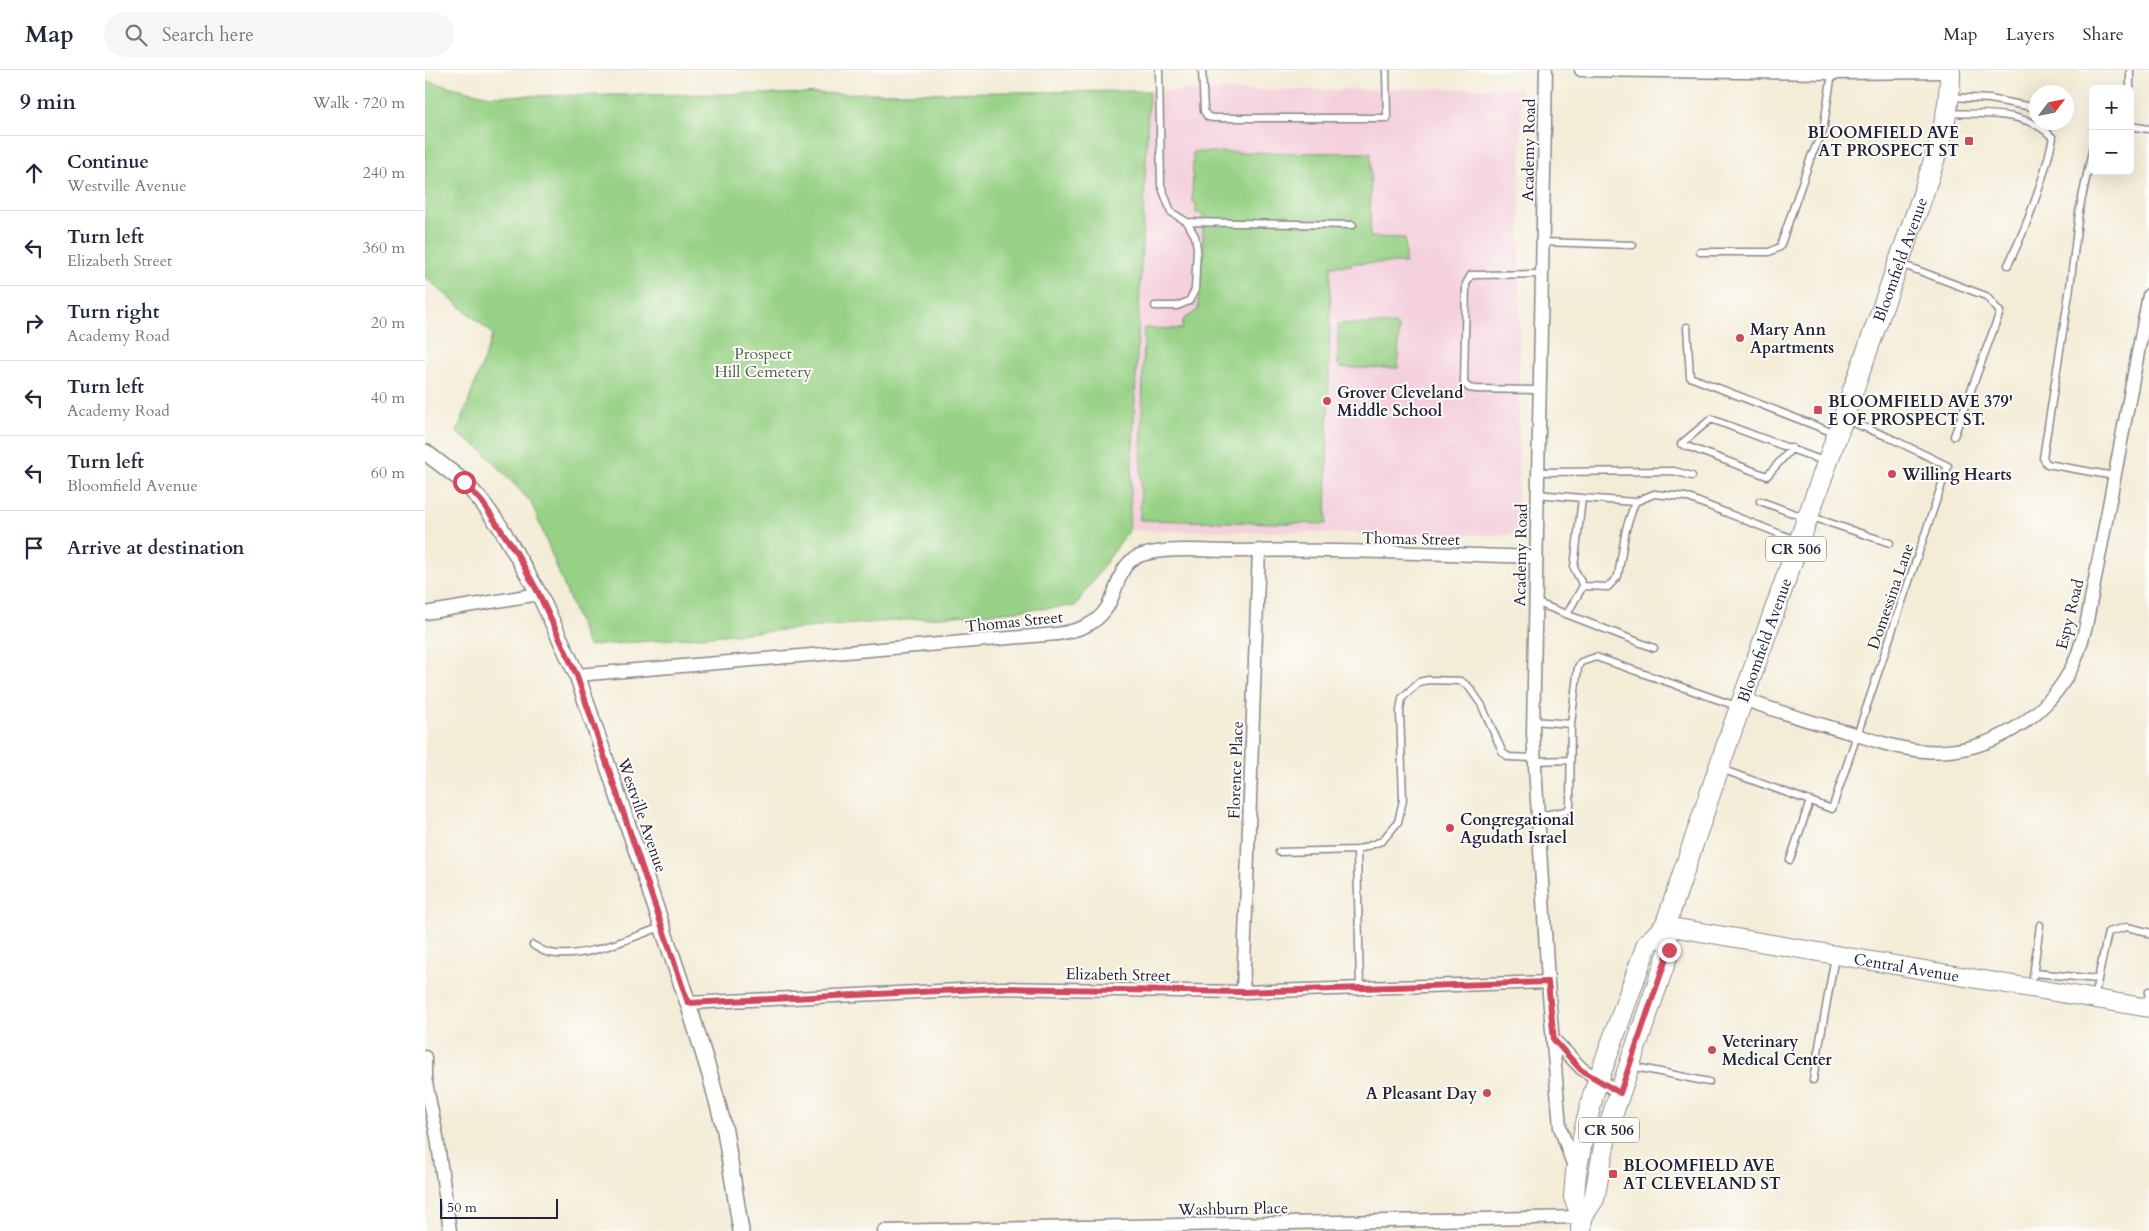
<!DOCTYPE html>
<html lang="en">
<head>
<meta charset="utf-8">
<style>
	body { margin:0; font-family:Cardo,serif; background:#f6f6f7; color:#1f2937 }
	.controls { position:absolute; right:15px; top:15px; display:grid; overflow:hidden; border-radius:8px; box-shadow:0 5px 20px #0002 }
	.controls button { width:45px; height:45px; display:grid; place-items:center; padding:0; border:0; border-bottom:1px solid #e0e1e3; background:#fff; color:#1f2937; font:25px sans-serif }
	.compass { position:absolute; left:1604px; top:15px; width:45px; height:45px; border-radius:50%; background:#fff; box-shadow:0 5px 20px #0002; rotate:58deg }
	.scale { position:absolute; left:15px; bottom:12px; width:118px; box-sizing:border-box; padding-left:5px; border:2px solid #22223b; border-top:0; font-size:14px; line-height:18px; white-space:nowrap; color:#22223b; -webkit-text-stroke:4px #fdfcf7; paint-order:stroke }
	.stop { position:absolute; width:15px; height:15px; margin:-11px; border:4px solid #d1495b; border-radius:50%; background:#fff }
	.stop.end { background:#d1495b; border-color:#fff; box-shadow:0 1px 5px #0008 }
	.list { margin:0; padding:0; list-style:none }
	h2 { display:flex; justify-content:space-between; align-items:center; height:65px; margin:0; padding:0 20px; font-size:21px }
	h2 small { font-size:16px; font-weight:400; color:#747a83 }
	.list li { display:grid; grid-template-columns:32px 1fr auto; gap:15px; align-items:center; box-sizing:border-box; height:75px; padding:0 20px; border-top:1px solid #e0e1e3 }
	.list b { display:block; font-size:19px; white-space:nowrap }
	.list p { margin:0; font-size:16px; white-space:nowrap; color:#747a83 }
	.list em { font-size:16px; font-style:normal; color:#747a83 }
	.icon { flex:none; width:28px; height:28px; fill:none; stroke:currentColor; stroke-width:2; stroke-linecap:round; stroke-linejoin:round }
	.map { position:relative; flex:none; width:1724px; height:1161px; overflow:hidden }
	header { display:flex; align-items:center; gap:30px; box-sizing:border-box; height:70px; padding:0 25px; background:#fff; border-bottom:1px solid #e0e1e3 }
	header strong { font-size:24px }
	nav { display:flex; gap:28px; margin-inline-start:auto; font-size:18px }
	.search { width:350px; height:45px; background:#f6f6f7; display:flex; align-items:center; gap:12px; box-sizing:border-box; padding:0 18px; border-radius:28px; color:#747a83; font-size:19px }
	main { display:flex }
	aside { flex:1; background:#fff }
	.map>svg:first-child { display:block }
</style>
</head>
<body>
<header>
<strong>Map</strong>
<div class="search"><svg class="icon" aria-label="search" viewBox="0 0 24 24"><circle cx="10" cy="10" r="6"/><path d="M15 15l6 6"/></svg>Search here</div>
<nav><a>Map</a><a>Layers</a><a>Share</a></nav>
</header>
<main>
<aside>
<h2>9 min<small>Walk · 720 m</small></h2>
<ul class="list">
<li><svg class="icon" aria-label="ahead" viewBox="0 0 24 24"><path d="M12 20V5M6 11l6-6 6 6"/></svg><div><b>Continue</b><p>Westville Avenue</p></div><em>240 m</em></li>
<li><svg class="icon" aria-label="left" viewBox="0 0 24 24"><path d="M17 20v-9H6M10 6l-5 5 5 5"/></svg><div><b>Turn left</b><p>Elizabeth Street</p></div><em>360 m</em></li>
<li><svg class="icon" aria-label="right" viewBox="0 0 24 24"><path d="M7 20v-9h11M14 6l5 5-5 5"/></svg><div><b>Turn right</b><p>Academy Road</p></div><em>20 m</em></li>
<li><svg class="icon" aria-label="left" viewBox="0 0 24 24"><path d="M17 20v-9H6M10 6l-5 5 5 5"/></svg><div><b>Turn left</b><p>Academy Road</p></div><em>40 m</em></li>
<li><svg class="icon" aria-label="left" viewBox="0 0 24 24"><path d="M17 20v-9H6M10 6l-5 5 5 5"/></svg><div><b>Turn left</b><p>Bloomfield Avenue</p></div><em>60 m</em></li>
<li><svg class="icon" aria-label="arrive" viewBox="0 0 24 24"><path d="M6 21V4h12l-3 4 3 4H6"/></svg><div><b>Arrive at destination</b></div></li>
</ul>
</aside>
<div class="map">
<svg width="1724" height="1161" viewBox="0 0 1724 1161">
	<rect width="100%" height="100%" fill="#fdfcf7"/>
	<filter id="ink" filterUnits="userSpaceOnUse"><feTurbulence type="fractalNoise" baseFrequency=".02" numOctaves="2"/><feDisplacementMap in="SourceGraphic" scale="10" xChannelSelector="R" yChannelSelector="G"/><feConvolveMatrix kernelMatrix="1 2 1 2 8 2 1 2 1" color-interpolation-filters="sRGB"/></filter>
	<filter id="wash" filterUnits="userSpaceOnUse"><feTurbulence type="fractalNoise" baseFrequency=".0096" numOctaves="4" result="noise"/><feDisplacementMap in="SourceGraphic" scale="20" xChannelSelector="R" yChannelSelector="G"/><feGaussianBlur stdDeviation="1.12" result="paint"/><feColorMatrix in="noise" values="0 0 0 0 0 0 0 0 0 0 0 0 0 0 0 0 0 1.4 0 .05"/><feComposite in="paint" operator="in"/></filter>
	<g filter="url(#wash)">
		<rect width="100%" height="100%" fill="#f3ecd7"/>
		<!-- built -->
		<path fill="#f4cfdc" d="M1096 18 1093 458 1084 465 704 460 724 21Z"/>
		<!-- green -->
		<path fill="#97d185" stroke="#5c7a60" d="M0 11 65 26 724 21 704 460 650 536 163 576 106 432 57 380 32 363 68 264 0 207Z
			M768 82 946 83 945 167 980 168V193H929L926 195 906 196 901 454 715 450 719 258 757 259 758 250 773 240 774 188H778V144L771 143V133L767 132Z
			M913 254H970L974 258 973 298H916L913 294Z"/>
	</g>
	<g filter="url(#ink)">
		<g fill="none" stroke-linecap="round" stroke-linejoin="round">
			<!-- service casing -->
			<g stroke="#8a8789" stroke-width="9">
				<path id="service" d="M777 0 779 41 783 47 789 48H962L961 0
					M1705 0V19
					M1525 27 1565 29 1612 38
					M1524 43C1560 45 1603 40 1628 68 1618 112 1603 154 1583 195
					M1705 56 1724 59
					M1668 76 1654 142 1645 217 1618 388 1622 394 1689 406
					M762 152 928 155
					M1117 172 1208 175
					M1275 182H1344L1355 177 1386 87 1398 61 1407 3
					M1476 194 1561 226 1575 242 1529 366
					M730 236H752L764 231 770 220 772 178 770 166 762 152 746 142 736 115 734 0
					M1262 257 1265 307 1409 363
					M1114 320 1051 319 1044 318 1039 313 1041 214 1046 205 1117 204
					M1367 378 1342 406 1256 374 1286 349 1401 392
					M1113 402 1249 401 1267 406
					M1112 424 1157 428 1149 498 1158 516 1183 517 1193 506 1201 459 1210 432
					M1157 428 1210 432 1229 424 1261 427 1373 471
					M1335 431 1381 448
					M1387 447 1465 473
					M1110 532 1229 578
					M1142 544 1158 516
					M1108 651 1146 654
					M1109 691 1145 690
					M1296 699 1407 739 1523 396 1461 366 1421 350
					M1113 746 1141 741 1145 737 1146 654 1153 597 1156 592 1171 587 1314 637
					M932 780 935 918
					M854 782 932 780 957 771 973 752 978 730 975 641 977 628 994 612 1003 610 1036 611 1044 617 1056 634 1078 683 1084 687 1109 688
					M1365 790 1385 731
					M108 875C113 878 119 882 125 883 159 890 206 867 237 857
					M1609 903 1673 909
					M1608 906 1615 855
					M1669 928 1683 862 1702 857 1723 862 1724 864
					M1721 937 1724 921
					M1206 996 1284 1012
					M1388 1010 1410 886"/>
			</g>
			<!-- minor casing -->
			<g stroke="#8a8789" stroke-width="15">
				<path id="minor" d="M1121 0 1108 663 1123 912 1135 1057 1150 1100
					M1156 0 1407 3 1525 2
					M0 543 114 524
					M152 605 632 564C650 561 670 556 681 539 694 521 692 492 717 485 744 477 780 481 808 481 909 479 1010 484 1111 487
					M1318 629C1354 642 1390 653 1426 663 1450 671 1474 679 1499 681 1560 686 1621 650 1648 595 1654 583 1657 570 1661 556L1724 225
					M818 922 834 480
					M263 933 577 918 818 922 1123 912
					M1129 970 1157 999 1195 1023
					M0 987V1008L12 1067 25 1161
					M459 1161 1157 1147"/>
			</g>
			<!-- tertiary casing -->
			<g stroke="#8a8789" stroke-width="18">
				<path id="tertiary" d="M0 382 39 412 57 432 76 458 114 524 152 605 263 933 285 1005 300 1061 316 1161"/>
			</g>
			<!-- secondary casing -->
			<g stroke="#8a8789" stroke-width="20">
				<g id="secondary">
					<path id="s1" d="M1240 856 1724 938"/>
				</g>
			</g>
			<!-- primary casing -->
			<g stroke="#8a8789" stroke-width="22">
				<g id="primary">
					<path d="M1157 1147 1169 1129 1180 1071 1190 1037 1244 881 1240 856"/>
					<path id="s2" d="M1156 1161 1157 1147 1149 1127 1151 1102 1160 1057 1169 1022 1222 874 1240 856 1247 836 1304 668 1497 127C1511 84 1526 46 1525 0"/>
				</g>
			</g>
			<!-- service -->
			<use href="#service" stroke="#fff" stroke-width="6"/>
			<!-- minor -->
			<use href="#minor" stroke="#fff" stroke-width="12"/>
			<!-- tertiary -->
			<use href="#tertiary" stroke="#fff" stroke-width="15"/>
			<!-- secondary -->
			<use href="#secondary" stroke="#fff" stroke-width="18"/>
			<!-- primary -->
			<use href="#primary" stroke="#fff" stroke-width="20"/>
		</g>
	</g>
	<g fill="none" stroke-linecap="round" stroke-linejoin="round" filter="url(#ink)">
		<!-- route -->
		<path stroke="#d1495b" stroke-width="6" d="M39 412 57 432 91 482 114 524 152 606 263 933 577 918 818 922 1123 912 1129 970 1156 1000 1195 1023 1244 880"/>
	</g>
	<!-- markers -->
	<g fill="#d1495b" stroke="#fdfcf7" stroke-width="2">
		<rect x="1539" y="66" width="10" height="10" rx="2.5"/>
		<circle cx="1315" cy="268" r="5"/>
		<circle cx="902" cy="331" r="5"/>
		<rect x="1388" y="335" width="10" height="10" rx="2.5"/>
		<circle cx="1467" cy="404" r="5"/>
		<circle cx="1025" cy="758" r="5"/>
		<circle cx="1287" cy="980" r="5"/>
		<circle cx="1062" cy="1023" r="5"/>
		<rect x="1183" y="1099" width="10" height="10" rx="2.5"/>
	</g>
	<g text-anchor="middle" stroke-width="4" stroke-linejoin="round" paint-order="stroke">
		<!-- shield labels -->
		<g fill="#fdfcf7" stroke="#646373" stroke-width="1">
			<rect x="1341" y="466.5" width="60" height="25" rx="4"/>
			<rect x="1154" y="1047.5" width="60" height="25" rx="4"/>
		</g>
		<g font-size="15" font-weight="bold" fill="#22223b">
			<text x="1371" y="484">CR 506</text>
			<text x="1184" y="1065">CR 506</text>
		</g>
		<!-- poi labels -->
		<g font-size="16" font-weight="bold" fill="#22223b" stroke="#fdfcf7" text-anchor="start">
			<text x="1534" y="68" text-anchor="end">BLOOMFIELD AVE<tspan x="1534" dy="18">AT PROSPECT ST</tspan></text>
			<text x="1325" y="265">Mary Ann<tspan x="1325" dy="18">Apartments</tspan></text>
			<text x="912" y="328">Grover Cleveland<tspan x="912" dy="18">Middle School</tspan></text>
			<text x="1403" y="337">BLOOMFIELD AVE 379'<tspan x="1403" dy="18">E OF PROSPECT ST.</tspan></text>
			<text x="1477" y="410">Willing Hearts</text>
			<text x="1035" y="755">Congregational<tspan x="1035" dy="18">Agudath Israel</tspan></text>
			<text x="1297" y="977">Veterinary<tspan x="1297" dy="18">Medical Center</tspan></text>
			<text x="1052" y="1029" text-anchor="end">A Pleasant Day</text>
			<text x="1198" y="1101">BLOOMFIELD AVE<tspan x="1198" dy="18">AT CLEVELAND ST</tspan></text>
		</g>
		<!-- street labels -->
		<g font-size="16" fill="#22223b" stroke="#fdfcf7">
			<text transform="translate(1103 80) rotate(-89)" y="6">Academy Road</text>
			<text dy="6" stroke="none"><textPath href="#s2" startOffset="1032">Bloomfield Avenue</textPath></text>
			<text transform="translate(986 468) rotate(1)" y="6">Thomas Street</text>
			<text transform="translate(1095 485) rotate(-89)" y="6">Academy Road</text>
			<text transform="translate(1465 526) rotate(-71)" y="6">Domessina Lane</text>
			<text transform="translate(1644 544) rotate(-76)" y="6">Espy Road</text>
			<text transform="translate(589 551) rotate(-6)" y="6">Thomas Street</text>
			<text dy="6" stroke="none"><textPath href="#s2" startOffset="628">Bloomfield Avenue</textPath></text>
			<text transform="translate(810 700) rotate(-88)" y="6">Florence Place</text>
			<text transform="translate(218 745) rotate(71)" y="6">Westville Avenue</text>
			<text dy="6" stroke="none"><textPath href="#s1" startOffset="245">Central Avenue</textPath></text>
			<text transform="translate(693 904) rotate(1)" y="6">Elizabeth Street</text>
			<text transform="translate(808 1138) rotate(-1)" y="6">Washburn Place</text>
		</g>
		<!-- park labels -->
		<g font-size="16" fill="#4b5f55" stroke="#fdfcf7">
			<text x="338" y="289">Prospect<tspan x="338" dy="18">Hill Cemetery</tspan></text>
		</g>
	</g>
</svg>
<div class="controls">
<button>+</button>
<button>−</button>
</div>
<svg class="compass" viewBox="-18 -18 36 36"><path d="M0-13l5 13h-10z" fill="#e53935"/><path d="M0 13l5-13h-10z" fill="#747a83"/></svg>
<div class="scale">50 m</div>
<div class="stop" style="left:39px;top:412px"></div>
<div class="stop end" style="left:1244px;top:880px"></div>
</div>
</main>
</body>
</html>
